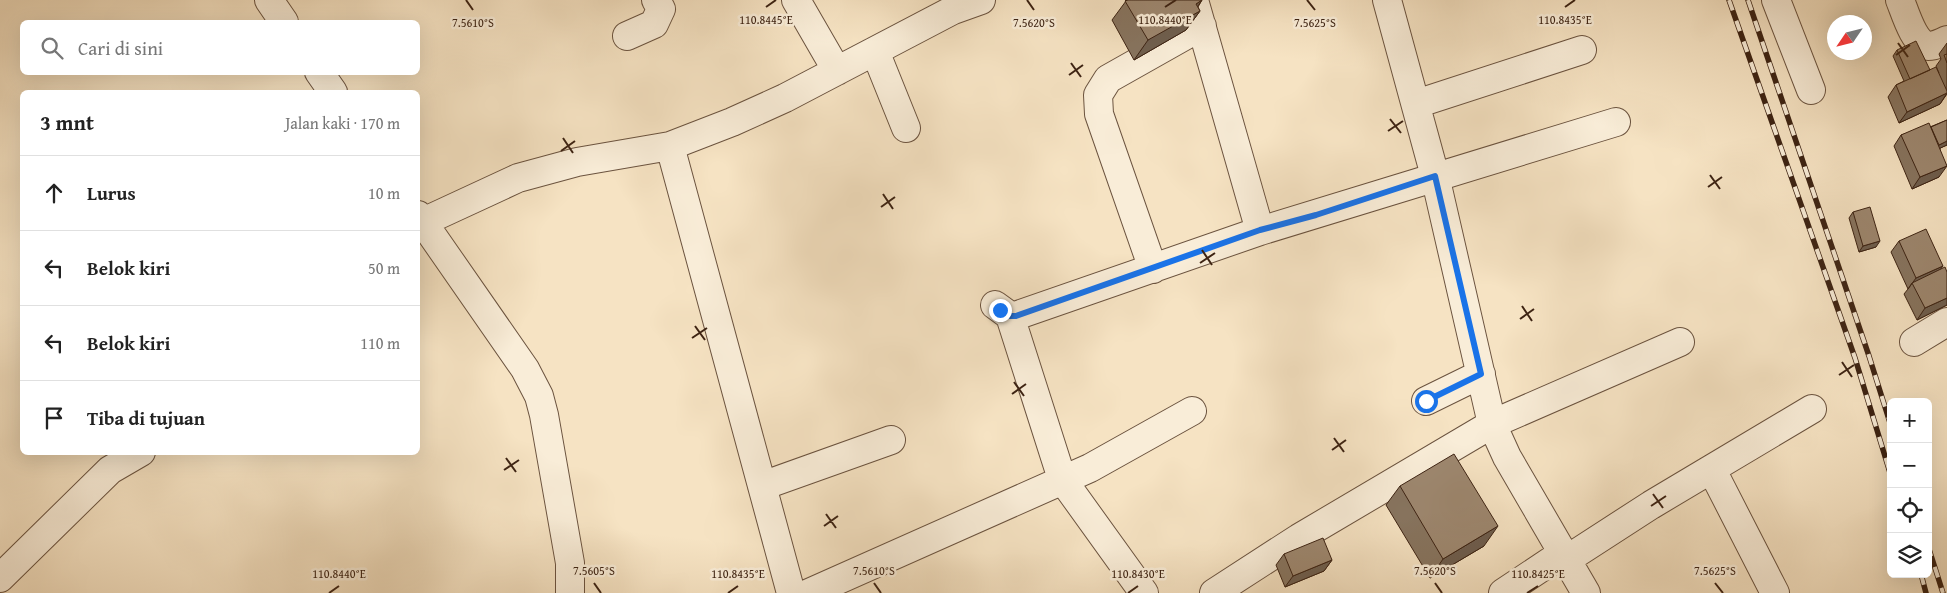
<!DOCTYPE html>
<html lang="id">
<head>
<meta charset="utf-8">
<style>
	body { margin:0; font-family:"Gentium Book Plus",serif; background:#f2f2f2; color:#222 }
	.controls { position:absolute; right:15px; bottom:15px; display:grid; overflow:hidden; border-radius:8px; box-shadow:0 5px 20px #0002 }
	.controls button { width:45px; height:45px; display:grid; place-items:center; padding:0; border:0; border-bottom:1px solid #e0e0e0; background:#fff; color:#222; font:25px sans-serif }
	.compass { position:absolute; left:1827px; top:15px; width:45px; height:45px; border-radius:50%; background:#fff; box-shadow:0 5px 20px #0002; rotate:235deg }
	.stop { position:absolute; width:15px; height:15px; margin:-11px; border:4px solid #1a73e8; border-radius:50%; background:#fff }
	.stop.end { background:#1a73e8; border-color:#fff; box-shadow:0 1px 5px #0008 }
	.list { margin:0; padding:0; list-style:none }
	h2 { display:flex; justify-content:space-between; align-items:center; height:65px; margin:0; padding:0 20px; font-size:21px }
	h2 small { font-size:16px; font-weight:400; color:#767676 }
	.list li { display:grid; grid-template-columns:32px 1fr auto; gap:15px; align-items:center; box-sizing:border-box; height:75px; padding:0 20px; border-top:1px solid #e0e0e0 }
	.list b { display:block; font-size:19px; white-space:nowrap }
	.list em { font-size:16px; font-style:normal; color:#767676 }
	.icon { flex:none; width:28px; height:28px; fill:none; stroke:currentColor; stroke-width:2; stroke-linecap:round; stroke-linejoin:round }
	.map { position:relative; flex:none; width:1947px; height:593px; overflow:hidden }
	.search { position:absolute; background:#fff; box-shadow:0 5px 20px #0002; left:20px; top:20px; width:400px; height:55px; display:flex; align-items:center; gap:12px; box-sizing:border-box; padding:0 18px; border-radius:8px; color:#767676; font-size:19px }
	.panel { position:absolute; background:#fff; box-shadow:0 5px 20px #0002; left:20px; top:90px; width:400px; height:365px; border-radius:8px }
	.map>svg:first-child { display:block }
</style>
</head>
<body>
<div class="map">
<svg width="1947" height="593" viewBox="0 0 1947 593">
	<rect width="100%" height="100%" fill="#f6e3c3"/>
	<filter id="stains"><feTurbulence type="fractalNoise" baseFrequency=".004" numOctaves="4"/><feColorMatrix values="0 0 0 0 .2 0 0 0 0 .09 0 0 0 0 .02 0 0 0 .5 -.17"/></filter>
	<radialGradient id="worn" r=".72"><stop offset=".6" stop-color="#630" stop-opacity="0"/><stop offset="1" stop-color="#630" stop-opacity=".3"/></radialGradient>
	<g fill="none" stroke-linecap="round" stroke-linejoin="round">
		<!-- minor casing -->
		<g stroke="#6b533f" stroke-width="30">
			<path id="minor" d="M269 0 284 22
				M796 0 837 71
				M1194 0 1260 231
				M1387 0 1435 176 1492 424 1507 457 1586 593
				M1776 0 1811 90
				M1900 0C1905 12 1914 44 1928 46 1935 46 1941 43 1947 40
				M627 36 654 24 661 9 656 0
				M875 51 906 128
				M319 72 333 92
				M1416 104 1582 50
				M670 146 791 593
				M418 215 525 369 539 396 544 415 570 563V593
				M423 222 518 178 577 162 670 146 732 122 785 98 953 10 981 0
				M1153 269 1099 114 1098 95 1108 79 1202 26
				M995 305 1010 316H1015L1260 231 1616 122
				M1010 316 1062 479 1144 593
				M1914 342 1947 322
				M1426 401 1481 374
				M1712 470 1775 593
				M762 486 891 440
				M1566 560 1651 505 1812 409
				M0 578 110 470 141 452
				M809 593 1090 468 1192 411
				M1214 593 1299 538 1492 424 1680 342
				M1503 593 1563 553"/>
		</g>
		<!-- minor -->
		<use href="#minor" stroke="#f9edd8" stroke-width="28"/>
		<!-- rail casing -->
		<g stroke="#3d2313" stroke-width="5.5">
			<path id="rail" d="M1729 0 1855 358 1891 476
				M1748 0 1869 356 1891 426
				M1928 546 1943 593
				M1921 574 1926 593"/>
		</g>
		<!-- rail -->
		<use href="#rail" stroke="#f9edd8" stroke-width="4" stroke-dasharray="11" stroke-linecap="butt"/>
	</g>
	<!-- wall -->
	<path fill="#87745f" stroke="#3d2313" d="M1125 0H1202L1198 7 1200 11 1186 30 1134 60 1112 20 1126 1Z
		M1947 43V94L1940 104 1899 123 1888 97 1896 85 1904 81 1893 56 1897 50 1930 70 1939 73 1936 66 1941 59 1939 54Z
		M1947 120V145L1940 148 1939 177 1912 189 1894 146 1901 135 1930 127Z
		M1853 212 1876 247 1859 252 1849 218Z
		M1899 241 1943 266 1940 269 1947 272V305L1917 320 1904 294 1908 289 1891 252Z
		M1400 486 1484 546 1430 578 1386 505Z
		M1284 554 1332 560 1324 571 1285 587 1276 565Z"/>
	<!-- shaded-wall -->
	<path fill="#6e5e4e" stroke="#3d2313" d="M1202 0 1192 15 1200 11 1186 30 1134 60 1148 40 1196 4Z
		M1947 93 1940 104 1899 123 1907 112Z
		M1947 141V145L1934 151 1939 145Z
		M1947 166 1939 177 1912 189 1920 177Z
		M1880 241 1876 247 1859 252 1863 246Z
		M1943 266 1935 277 1912 283 1908 289 1916 278Z
		M1947 298V305L1917 320 1925 308Z
		M1498 526 1484 546 1430 578 1443 559Z
		M1332 560 1324 571 1285 587 1293 576Z"/>
	<!-- building -->
	<path fill="#9d876f" stroke="#3d2313" d="M1128 0H1202L1196 4 1200 11 1148 40 1125 1Z
		M1916 41 1930 70 1910 79 1897 50Z
		M1947 54V63L1944 55Z
		M1936 67 1947 91V93L1907 112 1896 85Z
		M1947 120V141L1939 145 1931 127Z
		M1929 123 1947 166 1920 177 1901 135Z
		M1870 207 1880 241 1863 246 1853 212Z
		M1926 229 1943 266 1916 278 1899 241Z
		M1945 267 1947 272V298L1925 308 1912 283Z
		M1454 454 1498 526 1443 559 1400 486Z
		M1323 538 1332 560 1293 576 1284 554Z"/>
	<g fill="none" stroke-linecap="round" stroke-linejoin="round">
		<!-- route -->
		<path stroke="#1a73e8" stroke-width="6" d="M1000 310 1010 316H1016L1260 230 1316 215 1435 176 1481 374 1426 401"/>
	</g>
	<!-- ticks -->
	<path fill="none" stroke="#3d2313" stroke-width="2" d="M466 0 473 10M1027 0 1034 10M1307 0 1315 10M766 7 776 0M1165 7 1176 0M1565 7 1575 0M1898 43 1908 57M1896 55 1910 45M1071 63 1081 77M1069 75 1083 65M1390 119 1401 133M1388 131 1403 121M563 138 573 153M561 151 575 141M1710 175 1720 189M1708 187 1722 177M883 194 893 209M881 207 895 197M1202 250 1212 265M1200 263 1215 253M1522 306 1532 321M1520 319 1534 309M695 326 705 340M692 338 707 328M1842 362 1852 377M1839 375 1854 365M1014 382 1024 396M1012 394 1026 384M1334 438 1344 452M1332 450 1346 440M506 458 516 472M504 470 519 460M1653 494 1663 508M1651 506 1666 496M826 514 836 528M824 526 838 516M594 583 601 593M874 583 881 593M1435 583 1442 593M1715 583 1723 593M329 593 339 586M728 593 738 586M1128 593 1138 586M1527 593 1538 586"/>
	<g font-size="12" text-anchor="middle" fill="#3d2313" stroke="#f9edd8" stroke-width="5" stroke-linejoin="round" paint-order="stroke">
		<text x="1565" y="24">110.8435°E</text>
		<text x="766" y="24">110.8445°E</text>
		<text x="1165" y="24">110.8440°E</text>
		<text x="473" y="27">7.5610°S</text>
		<text x="1034" y="27">7.5620°S</text>
		<text x="1315" y="27">7.5625°S</text>
		<text x="594" y="575">7.5605°S</text>
		<text x="874" y="575">7.5610°S</text>
		<text x="1435" y="575">7.5620°S</text>
		<text x="1715" y="575">7.5625°S</text>
		<text x="339" y="578">110.8440°E</text>
		<text x="738" y="578">110.8435°E</text>
		<text x="1138" y="578">110.8430°E</text>
		<text x="1538" y="578">110.8425°E</text>
	</g>
	<rect width="100%" height="100%" filter="url(#stains)"/>
	<rect width="100%" height="100%" fill="url(#worn)"/>
</svg>
<div class="controls">
<button>+</button>
<button>−</button>
<button><svg class="icon" aria-label="locate" viewBox="0 0 24 24"><circle cx="12" cy="12" r="6"/><path d="M12 2v4M12 18v4M2 12h4M18 12h4"/></svg></button>
<button><svg class="icon" aria-label="layers" viewBox="0 0 24 24"><path d="M12 4l9 5-9 5-9-5zM3 14l9 5 9-5"/></svg></button>
</div>
<svg class="compass" viewBox="-18 -18 36 36"><path d="M0-13l5 13h-10z" fill="#e53935"/><path d="M0 13l5-13h-10z" fill="#767676"/></svg>
<div class="stop" style="left:1426px;top:401px"></div>
<div class="stop end" style="left:1000px;top:310px"></div>
<div class="search"><svg class="icon" aria-label="search" viewBox="0 0 24 24"><circle cx="10" cy="10" r="6"/><path d="M15 15l6 6"/></svg>Cari di sini</div>
<section class="panel">
<h2>3 mnt<small>Jalan kaki · 170 m</small></h2>
<ul class="list">
<li><svg class="icon" aria-label="ahead" viewBox="0 0 24 24"><path d="M12 20V5M6 11l6-6 6 6"/></svg><div><b>Lurus</b></div><em>10 m</em></li>
<li><svg class="icon" aria-label="left" viewBox="0 0 24 24"><path d="M17 20v-9H6M10 6l-5 5 5 5"/></svg><div><b>Belok kiri</b></div><em>50 m</em></li>
<li><svg class="icon" aria-label="left" viewBox="0 0 24 24"><path d="M17 20v-9H6M10 6l-5 5 5 5"/></svg><div><b>Belok kiri</b></div><em>110 m</em></li>
<li><svg class="icon" aria-label="arrive" viewBox="0 0 24 24"><path d="M6 21V4h12l-3 4 3 4H6"/></svg><div><b>Tiba di tujuan</b></div></li>
</ul>
</section>
</div>
</body>
</html>
